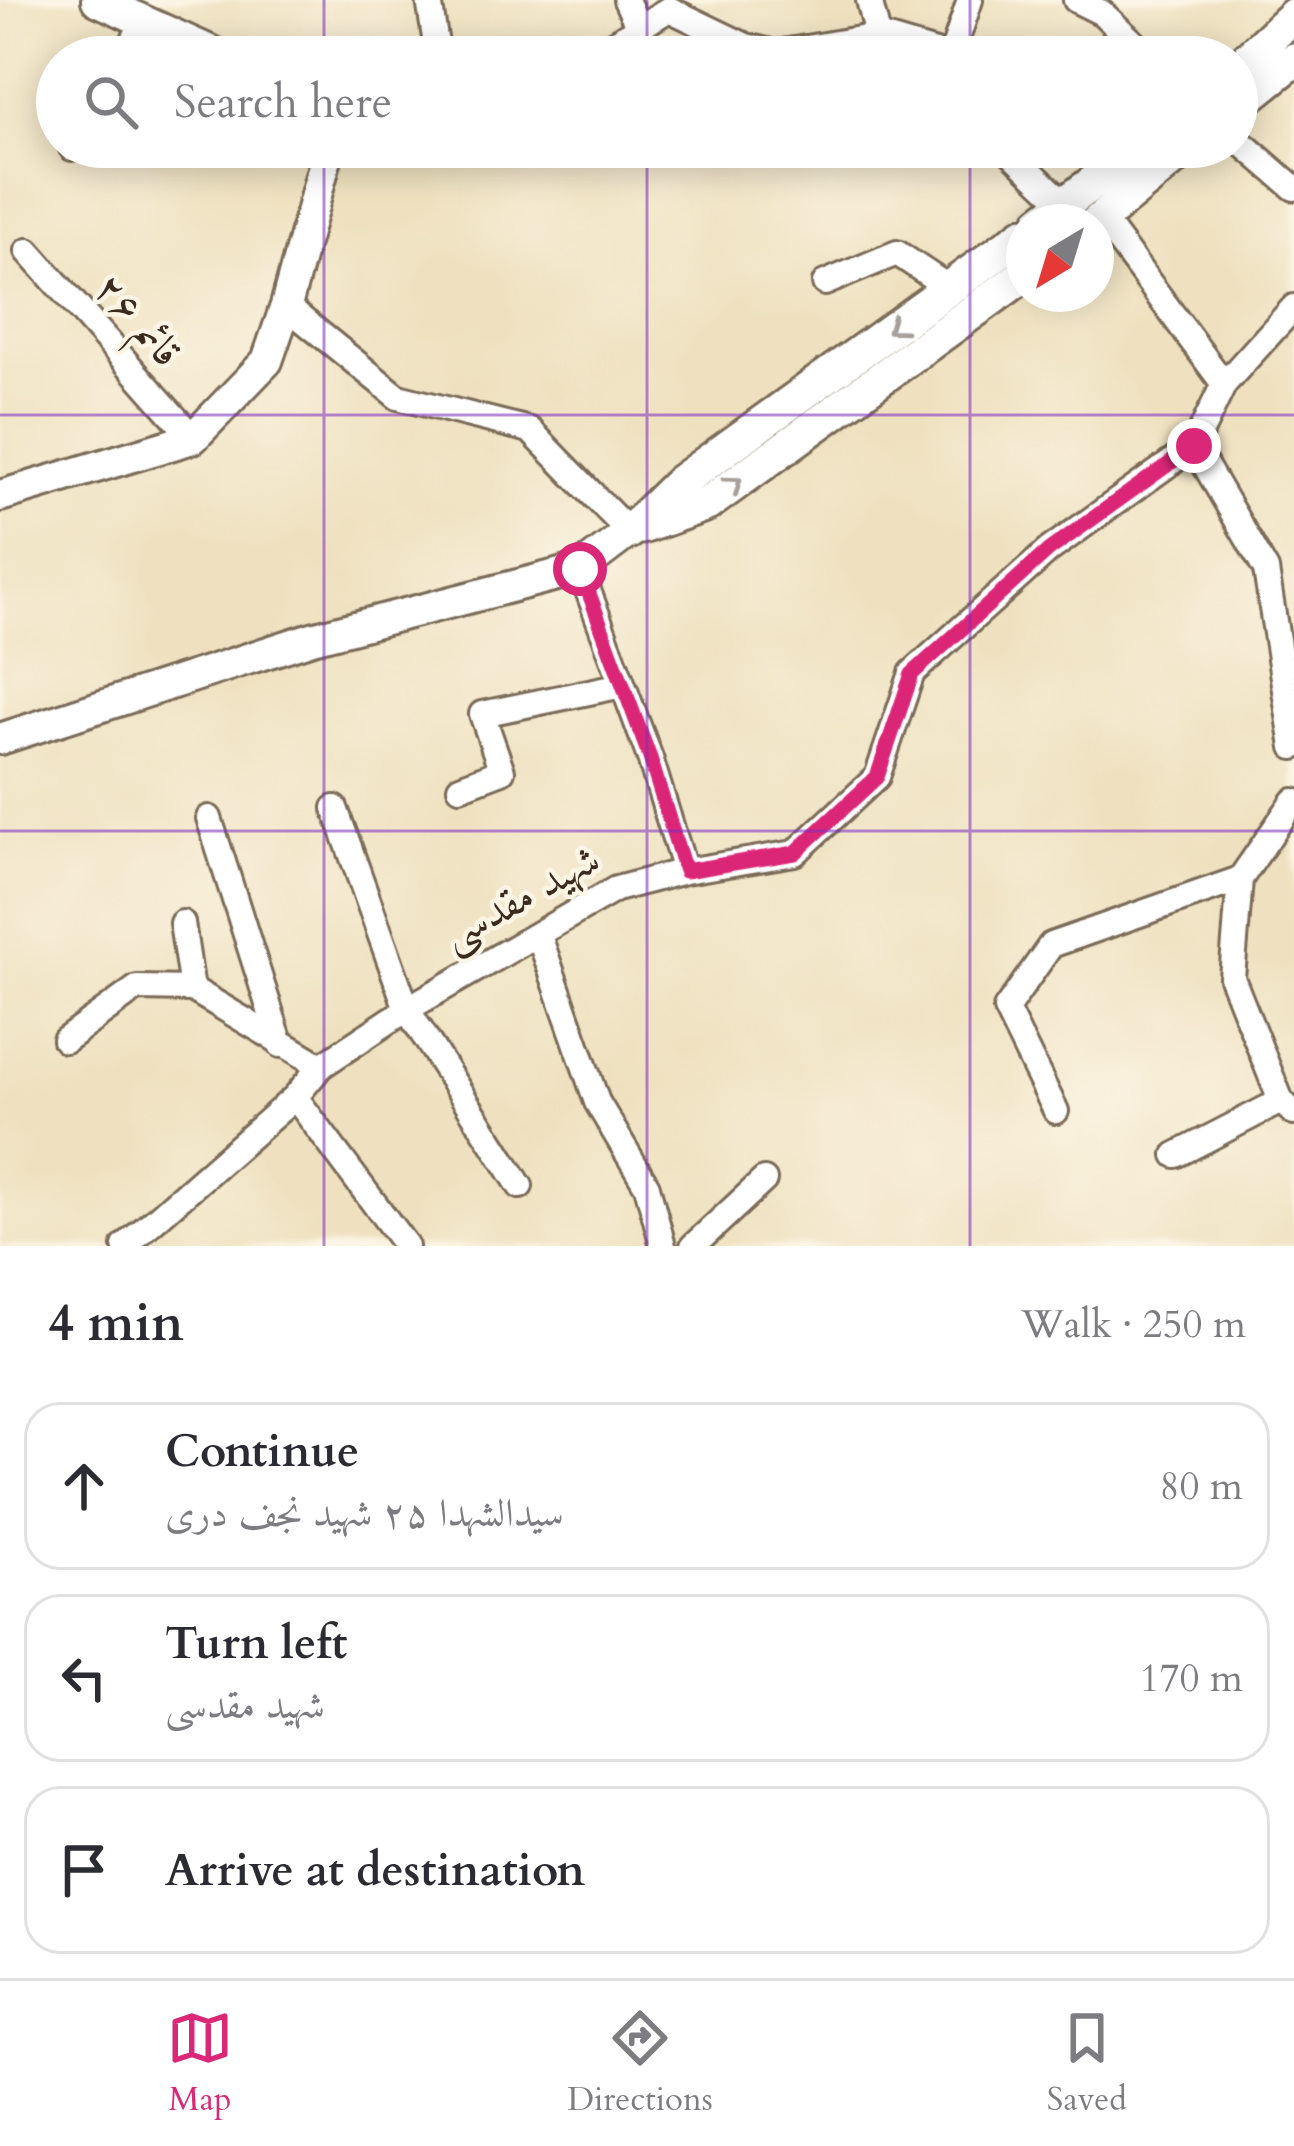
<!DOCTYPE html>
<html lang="en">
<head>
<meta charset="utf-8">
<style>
	body { margin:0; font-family:Cardo,Amiri,serif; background:#f2f2f3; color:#2b2b33 }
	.compass { position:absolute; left:1006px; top:204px; width:108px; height:108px; border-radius:50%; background:#fff; box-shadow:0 6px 30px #0003; rotate:218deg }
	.stop { position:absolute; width:36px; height:36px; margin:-27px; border:9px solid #db2777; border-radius:50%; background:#fff }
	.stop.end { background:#db2777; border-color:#fff; box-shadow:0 3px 12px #0008 }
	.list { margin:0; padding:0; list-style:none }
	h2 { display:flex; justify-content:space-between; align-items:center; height:156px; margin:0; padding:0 48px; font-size:51px }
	h2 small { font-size:39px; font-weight:400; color:#7c7c81 }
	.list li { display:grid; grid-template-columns:78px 1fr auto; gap:36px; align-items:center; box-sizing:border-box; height:168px; margin:0 24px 24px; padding:0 24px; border:3px solid #e1e1e2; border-radius:36px }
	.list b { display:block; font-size:45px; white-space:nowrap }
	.list p { margin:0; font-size:39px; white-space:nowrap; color:#7c7c81 }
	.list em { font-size:39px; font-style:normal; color:#7c7c81 }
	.icon { flex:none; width:66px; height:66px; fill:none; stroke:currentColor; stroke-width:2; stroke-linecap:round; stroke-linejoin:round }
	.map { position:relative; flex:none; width:1294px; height:1246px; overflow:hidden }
	.search { position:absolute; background:#fff; box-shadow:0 6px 30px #0003; left:36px; right:36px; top:36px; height:132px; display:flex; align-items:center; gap:30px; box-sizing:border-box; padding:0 42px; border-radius:66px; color:#7c7c81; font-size:45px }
	.sheet { height:732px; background:#fff }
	nav { display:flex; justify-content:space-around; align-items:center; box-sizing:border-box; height:168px; border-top:3px solid #e1e1e2; background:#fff; font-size:33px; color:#7c7c81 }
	nav a { display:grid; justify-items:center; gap:6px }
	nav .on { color:#db2777 }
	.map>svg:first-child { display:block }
</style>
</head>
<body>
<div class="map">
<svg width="1294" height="1246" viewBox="0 0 1294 1246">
	<rect width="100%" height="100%" fill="#fcf5e5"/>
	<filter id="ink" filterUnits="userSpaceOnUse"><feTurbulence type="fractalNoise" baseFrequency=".00833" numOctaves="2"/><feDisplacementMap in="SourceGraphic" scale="24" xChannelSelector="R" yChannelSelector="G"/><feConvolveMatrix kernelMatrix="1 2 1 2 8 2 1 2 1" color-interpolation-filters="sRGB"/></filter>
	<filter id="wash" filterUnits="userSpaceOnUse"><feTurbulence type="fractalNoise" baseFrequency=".004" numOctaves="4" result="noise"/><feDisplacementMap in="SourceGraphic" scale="48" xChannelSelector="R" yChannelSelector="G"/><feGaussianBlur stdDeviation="2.7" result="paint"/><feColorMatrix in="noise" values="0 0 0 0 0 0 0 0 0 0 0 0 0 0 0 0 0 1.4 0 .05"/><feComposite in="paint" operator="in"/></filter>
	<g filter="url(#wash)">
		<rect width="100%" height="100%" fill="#efe1c0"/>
	</g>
	<g filter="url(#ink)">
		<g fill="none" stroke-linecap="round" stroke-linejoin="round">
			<!-- minor casing -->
			<g stroke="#7a6a57" stroke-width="30">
				<path id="minor" d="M429 0 438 57
					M626 0 638 26
					M869 0 878 36
					M1076 0 1102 13 1149 57
					M124 57 143 24
					M591 57 669 9 746 46 776 53 878 36 949 57
					M951 57 970 0
					M1237 139 1294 188
					M1005 147 1066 205
					M72 148 73 147
					M1102 219 1224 384
					M28 251 193 438
					M825 283 897 253 949 288
					M286 306 398 397 530 430 629 532
					M1194 446 1266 570 1294 747
					M580 569 650 758 685 871
					M460 787 502 771 482 714 623 685
					M1294 801 1240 879 1232 978 1281 1101 1294 1113
					M335 808 407 1009 520 1186
					M209 818 281 1045
					M182 923 192 989
					M539 936 597 1102 647 1186 663 1246
					M65 1040 137 988 192 989 321 1066
					M295 1097 406 1246
					M1056 1111 1006 1009 1051 945 1240 879
					M1176 1155 1281 1101
					M125 1246 295 1097 321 1066 407 1009 616 889 685 871 795 853 877 777 912 673 1049 550 1194 446 1224 384 1294 307
					M693 1246 764 1180"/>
			</g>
			<!-- tertiary casing -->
			<g stroke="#7a6a57" stroke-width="36">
				<path id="tertiary" d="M97 0 223 57
					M0 496 193 438 267 361 286 306 329 147
					M0 739 312 638 580 569 629 532"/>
			</g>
			<!-- secondary casing -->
			<g stroke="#7a6a57" stroke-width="39">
				<path id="secondary" d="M1237 68 1294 15
					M1237 106 1294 60
					M1041 222 1140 147
					M1096 223 1188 147
					M642 527 707 504 1024 275
					M629 532 680 482 1024 234"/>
			</g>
			<!-- minor -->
			<use href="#minor" stroke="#fff" stroke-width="24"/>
			<!-- tertiary -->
			<use href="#tertiary" stroke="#fff" stroke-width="30"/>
			<!-- secondary -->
			<use href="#secondary" stroke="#fff" stroke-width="33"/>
		</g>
		<!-- one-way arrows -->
		<defs><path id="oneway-chevron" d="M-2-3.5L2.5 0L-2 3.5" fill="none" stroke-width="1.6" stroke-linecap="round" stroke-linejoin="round" transform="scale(3)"/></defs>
		<g stroke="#a79f9a">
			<use href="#oneway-chevron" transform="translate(895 327) rotate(144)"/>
			<use href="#oneway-chevron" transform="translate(734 484) rotate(-36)"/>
		</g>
	</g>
	<g fill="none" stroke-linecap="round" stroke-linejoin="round" filter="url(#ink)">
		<!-- route -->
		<path stroke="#db2777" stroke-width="15" d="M580 569 650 758 685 871 795 853 877 777 912 674 1049 550 1194 446"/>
	</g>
	<!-- grid -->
	<path fill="none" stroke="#7b2cbf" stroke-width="3" stroke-opacity="0.55" d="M324 0V57M647 0V57M970 0V57M324 147V1246M647 147V1246M970 147V1246M0 415H1294M0 831H1294"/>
	<g text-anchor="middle" stroke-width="9" stroke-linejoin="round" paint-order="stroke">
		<!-- street labels -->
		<g font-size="42" fill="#3b2a1e" stroke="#fcf5e5">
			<text transform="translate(139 319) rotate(49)" y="15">قائم ۲۶</text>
			<text transform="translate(520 896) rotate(-29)" y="15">شهید مقدسی</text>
		</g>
	</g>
</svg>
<svg class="compass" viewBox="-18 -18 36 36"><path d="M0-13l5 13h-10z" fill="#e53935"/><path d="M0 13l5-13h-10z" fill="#7c7c81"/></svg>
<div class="stop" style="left:580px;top:569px"></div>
<div class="stop end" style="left:1194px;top:446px"></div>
<div class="search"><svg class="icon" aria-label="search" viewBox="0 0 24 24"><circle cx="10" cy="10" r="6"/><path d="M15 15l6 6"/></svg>Search here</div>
</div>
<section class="sheet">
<h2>4 min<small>Walk · 250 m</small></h2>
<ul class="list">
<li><svg class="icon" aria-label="ahead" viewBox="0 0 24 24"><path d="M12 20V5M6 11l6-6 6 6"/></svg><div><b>Continue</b><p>سیدالشهدا ۲۵ شهید نجف دری</p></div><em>80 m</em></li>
<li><svg class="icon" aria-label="left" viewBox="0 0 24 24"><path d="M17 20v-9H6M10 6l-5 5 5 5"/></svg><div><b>Turn left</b><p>شهید مقدسی</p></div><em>170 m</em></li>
<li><svg class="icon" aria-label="arrive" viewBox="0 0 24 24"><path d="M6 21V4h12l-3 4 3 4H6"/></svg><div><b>Arrive at destination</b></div></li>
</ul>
</section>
<nav>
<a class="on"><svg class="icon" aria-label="map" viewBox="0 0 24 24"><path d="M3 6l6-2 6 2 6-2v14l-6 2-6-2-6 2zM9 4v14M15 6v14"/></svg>Map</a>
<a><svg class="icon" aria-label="directions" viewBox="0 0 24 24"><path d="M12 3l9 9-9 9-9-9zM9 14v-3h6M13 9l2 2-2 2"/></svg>Directions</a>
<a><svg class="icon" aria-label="saved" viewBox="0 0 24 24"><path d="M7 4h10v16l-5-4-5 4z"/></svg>Saved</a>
</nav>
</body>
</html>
